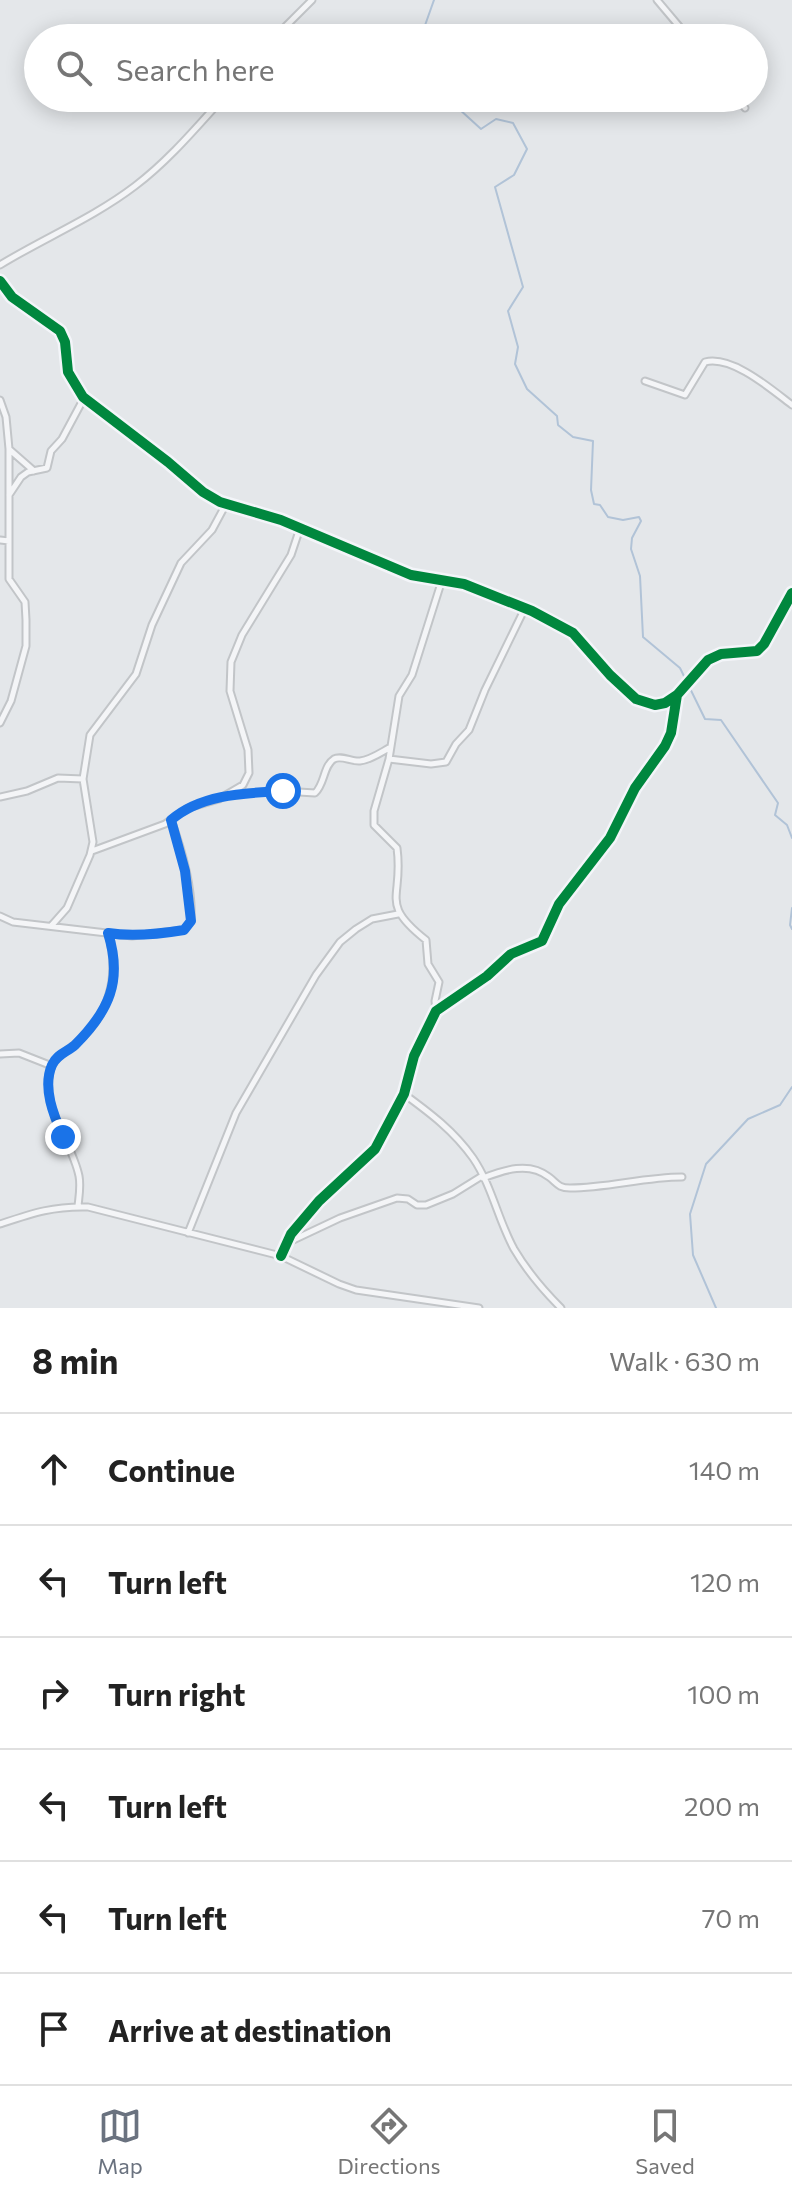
<!DOCTYPE html>
<html lang="en">
<head>
<meta charset="utf-8">
<style>
	body { margin:0; font-family:Commissioner,sans-serif; background:#f2f2f2; color:#222 }
	.stop { position:absolute; width:24px; height:24px; margin:-18px; border:6px solid #1a73e8; border-radius:50%; background:#fff }
	.stop.end { background:#1a73e8; border-color:#fff; box-shadow:0 2px 8px #0008 }
	.list { margin:0; padding:0; list-style:none }
	h2 { display:flex; justify-content:space-between; align-items:center; height:104px; margin:0; padding:0 32px; font-size:34px }
	h2 small { font-size:26px; font-weight:400; color:#767676 }
	.list li { display:grid; grid-template-columns:52px 1fr auto; gap:24px; align-items:center; box-sizing:border-box; height:112px; padding:0 32px; border-top:2px solid #e0e0e0 }
	.list b { display:block; font-size:30px; white-space:nowrap }
	.list em { font-size:26px; font-style:normal; color:#767676 }
	.icon { flex:none; width:44px; height:44px; fill:none; stroke:currentColor; stroke-width:2; stroke-linecap:round; stroke-linejoin:round }
	.map { position:relative; flex:none; width:792px; height:1308px; overflow:hidden }
	.search { position:absolute; background:#fff; box-shadow:0 4px 20px #0003; left:24px; right:24px; top:24px; height:88px; display:flex; align-items:center; gap:20px; box-sizing:border-box; padding:0 28px; border-radius:44px; color:#767676; font-size:30px }
	.sheet { height:776px; background:#fff }
	nav { display:flex; justify-content:space-around; align-items:center; box-sizing:border-box; height:112px; border-top:2px solid #e0e0e0; background:#fff; font-size:22px; color:#767676 }
	nav a { display:grid; justify-items:center; gap:4px }
	nav .on { color:#6a727f }
	.map>svg:first-child { display:block }
</style>
</head>
<body>
<div class="map">
<svg width="792" height="1308" viewBox="0 0 792 1308">
	<rect width="100%" height="100%" fill="#e4e7ea"/>
	<g fill="none" stroke-linecap="round" stroke-linejoin="round">
		<!-- stream -->
		<path stroke="#b1c3d7" stroke-width="2" d="M426 38 423 31 434 0
			M447 98 481 129 496 119 513 123 527 149 514 175 495 187 523 287 508 311 518 347 515 364 527 389 557 416 558 425 573 437 593 441 591 490 594 504 600 505 608 517 623 520 639 517 641 521 632 538 631 549 640 576 643 637 680 668 705 719 721 720 778 803 775 815 787 825 792 838
			M792 908 790 925 792 929
			M716 1308 693 1255 690 1214 706 1164 748 1119 780 1105 792 1087"/>
		<!-- minor casing -->
		<g stroke="#c2c5c8" stroke-width="9">
			<path id="minor" d="M657 0 689 38
				M274 38 312 0
				M737 98 745 108
				M0 265C44 238 93 218 135 186 168 161 195 129 223 98
				M0 281 12 297 60 331 65 342 68 372 83 397 168 462 203 492 220 502 281 520 411 575 464 584 532 611 573 633 610 675 636 699 655 705 665 703 677 695 708 660 721 654 757 651 764 644 792 593
				M645 381 685 395 705 362C732 355 771 389 792 405
				M0 400 6 417 9 449V579L25 602 26 620V646L11 701 0 723
				M10 450 34 471
				M9 495 21 477 28 472 47 468 51 451 62 439 84 398
				M0 540 9 541
				M389 759 431 764 446 762 456 744 469 730 485 690 525 608
				M232 794 283 791 315 793C325 784 323 766 334 759 341 755 352 762 360 761 370 760 380 753 389 748
				M0 797 27 791 58 778 83 779
				M92 851 165 824 188 808 219 799 243 785 249 773 248 750 230 691 231 662 242 635 291 555 300 528
				M0 916 13 922 132 936 184 930 191 921C193 889 182 850 171 820
				M52 925 67 908 90 855 93 842 83 779 90 735 136 674 152 625 181 563 212 530 226 504
				M436 1011 435 1001 439 982 428 964 426 940C378 902 404 899 397 848L374 825V811L389 759 399 696 412 675 442 580
				M0 1054 19 1053 52 1066
				M404 1094C430 1113 454 1131 473 1158 492 1186 498 1220 514 1249 527 1271 543 1290 561 1308
				M483 1178C504 1170 529 1161 549 1177 557 1183 558 1188 570 1188 608 1188 644 1177 682 1177
				M78 1206C79 1196 81 1186 79 1176 72 1142 44 1113 49 1076 51 1061 60 1056 70 1048 108 1020 121 978 108 933
				M0 1224C33 1213 53 1206 88 1207L281 1256 339 1284 356 1290 479 1308
				M188 1233 236 1113 316 975 340 942 356 929 372 919 398 914
				M287 1243 340 1218 397 1198 408 1199 417 1205H426L453 1194 482 1176
				M281 1256 291 1234 319 1201 375 1149 404 1094 414 1056 436 1011 487 976 511 954 542 941 559 904 610 838 635 788 665 746 671 733 677 696"/>
		</g>
		<!-- minor -->
		<use href="#minor" stroke="#f4f5f7" stroke-width="5"/>
		<!-- cycleway casing -->
		<g stroke="#f3f5f9" stroke-width="15">
			<path id="cycleway" d="M0 281 12 297 60 331 65 342 68 372 83 397 168 462 203 492 220 502 281 520 411 575 464 584 532 611 573 633 610 675 636 699 655 705 665 703 677 695 708 660 721 654 757 651 764 644 792 593
				M281 1256 291 1234 319 1201 375 1149 404 1094 414 1056 436 1011 487 976 511 954 542 941 559 904 610 838 635 788 665 746 671 733 677 695"/>
		</g>
		<!-- cycleway -->
		<use href="#cycleway" stroke="#00873e" stroke-width="10"/>
	</g>
	<g fill="none" stroke-linecap="round" stroke-linejoin="round">
		<!-- route -->
		<path stroke="#1a73e8" stroke-width="10" d="M63 1137C54 1116 42 1088 52 1065 57 1054 67 1052 75 1045 109 1011 123 981 108 933 132 937 160 934 184 930L191 921 185 871 171 820C201 794 245 793 283 791"/>
	</g>
</svg>
<div class="stop" style="left:283px;top:791px"></div>
<div class="stop end" style="left:63px;top:1137px"></div>
<div class="search"><svg class="icon" aria-label="search" viewBox="0 0 24 24"><circle cx="10" cy="10" r="6"/><path d="M15 15l6 6"/></svg>Search here</div>
</div>
<section class="sheet">
<h2>8 min<small>Walk · 630 m</small></h2>
<ul class="list">
<li><svg class="icon" aria-label="ahead" viewBox="0 0 24 24"><path d="M12 20V5M6 11l6-6 6 6"/></svg><div><b>Continue</b></div><em>140 m</em></li>
<li><svg class="icon" aria-label="left" viewBox="0 0 24 24"><path d="M17 20v-9H6M10 6l-5 5 5 5"/></svg><div><b>Turn left</b></div><em>120 m</em></li>
<li><svg class="icon" aria-label="right" viewBox="0 0 24 24"><path d="M7 20v-9h11M14 6l5 5-5 5"/></svg><div><b>Turn right</b></div><em>100 m</em></li>
<li><svg class="icon" aria-label="left" viewBox="0 0 24 24"><path d="M17 20v-9H6M10 6l-5 5 5 5"/></svg><div><b>Turn left</b></div><em>200 m</em></li>
<li><svg class="icon" aria-label="left" viewBox="0 0 24 24"><path d="M17 20v-9H6M10 6l-5 5 5 5"/></svg><div><b>Turn left</b></div><em>70 m</em></li>
<li><svg class="icon" aria-label="arrive" viewBox="0 0 24 24"><path d="M6 21V4h12l-3 4 3 4H6"/></svg><div><b>Arrive at destination</b></div></li>
</ul>
</section>
<nav>
<a class="on"><svg class="icon" aria-label="map" viewBox="0 0 24 24"><path d="M3 6l6-2 6 2 6-2v14l-6 2-6-2-6 2zM9 4v14M15 6v14"/></svg>Map</a>
<a><svg class="icon" aria-label="directions" viewBox="0 0 24 24"><path d="M12 3l9 9-9 9-9-9zM9 14v-3h6M13 9l2 2-2 2"/></svg>Directions</a>
<a><svg class="icon" aria-label="saved" viewBox="0 0 24 24"><path d="M7 4h10v16l-5-4-5 4z"/></svg>Saved</a>
</nav>
</body>
</html>
